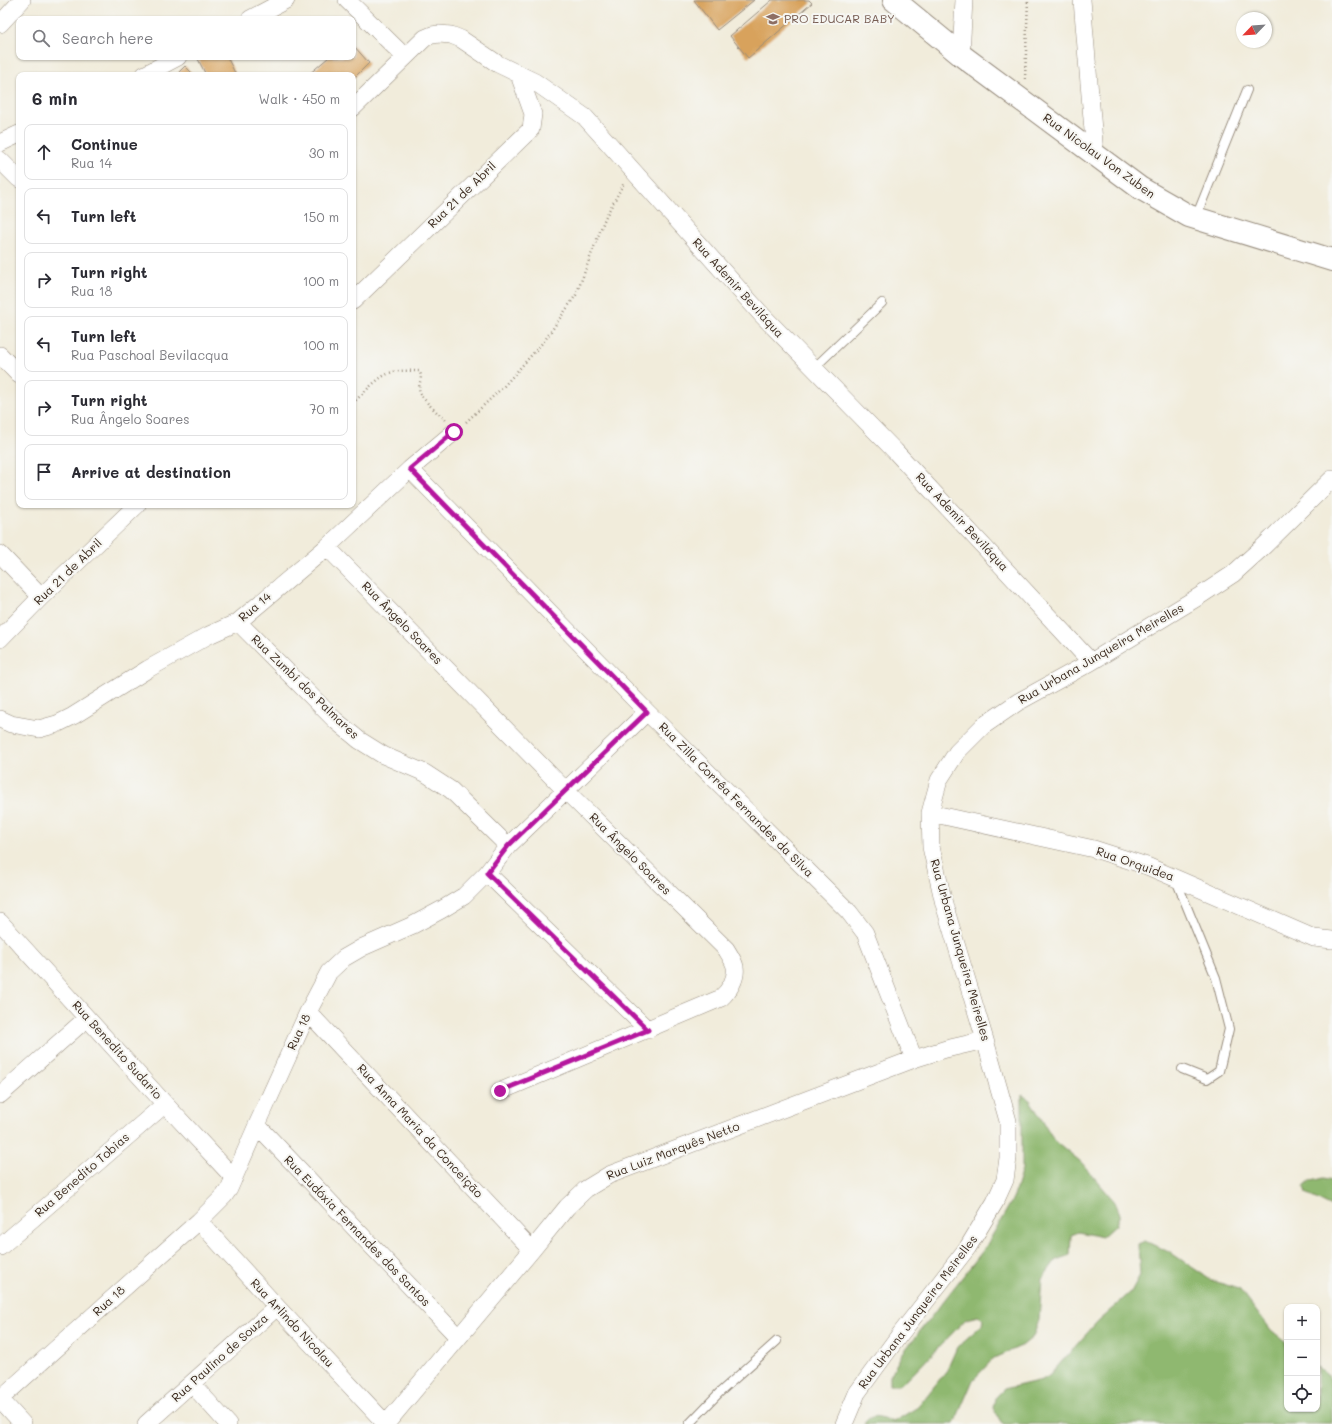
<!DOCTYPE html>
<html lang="en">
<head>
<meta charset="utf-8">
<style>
	body { margin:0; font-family:Mali,sans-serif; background:#f7f7f7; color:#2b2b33 }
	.controls { position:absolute; right:12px; bottom:12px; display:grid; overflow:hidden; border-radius:8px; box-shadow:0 1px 3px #0004 }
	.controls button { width:36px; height:36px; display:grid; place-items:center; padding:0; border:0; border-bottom:1px solid #e1e1e2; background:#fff; color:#2b2b33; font:20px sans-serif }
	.compass { position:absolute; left:1236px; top:12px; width:36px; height:36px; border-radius:50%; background:#fff; box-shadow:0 1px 3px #0004; rotate:245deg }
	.stop { position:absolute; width:12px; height:12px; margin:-9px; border:3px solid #b5179e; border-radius:50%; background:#fff }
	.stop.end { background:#b5179e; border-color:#fff; box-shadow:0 1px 4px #0008 }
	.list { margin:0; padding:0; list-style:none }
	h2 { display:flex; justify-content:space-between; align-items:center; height:52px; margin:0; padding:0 16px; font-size:17px }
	h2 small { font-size:13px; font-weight:400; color:#7c7c81 }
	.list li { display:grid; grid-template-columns:26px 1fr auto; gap:12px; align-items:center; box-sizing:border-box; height:56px; margin:0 8px 8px; padding:0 8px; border:1px solid #e1e1e2; border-radius:8px }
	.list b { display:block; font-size:15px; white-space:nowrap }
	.list p { margin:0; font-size:13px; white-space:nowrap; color:#7c7c81 }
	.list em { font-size:13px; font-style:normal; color:#7c7c81 }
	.icon { flex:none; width:22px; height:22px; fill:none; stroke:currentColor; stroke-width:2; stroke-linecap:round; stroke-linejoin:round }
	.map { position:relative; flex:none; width:1332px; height:1424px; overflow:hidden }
	.search { position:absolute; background:#fff; box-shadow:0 1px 3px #0004; left:16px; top:16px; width:340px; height:44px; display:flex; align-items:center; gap:10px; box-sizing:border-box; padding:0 14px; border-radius:8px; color:#7c7c81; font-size:15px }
	.panel { position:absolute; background:#fff; box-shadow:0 1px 3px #0004; left:16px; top:72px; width:340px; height:436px; border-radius:8px }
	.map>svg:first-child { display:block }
</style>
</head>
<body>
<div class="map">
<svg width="1332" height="1424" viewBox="0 0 1332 1424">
	<rect width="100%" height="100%" fill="#f6f6f2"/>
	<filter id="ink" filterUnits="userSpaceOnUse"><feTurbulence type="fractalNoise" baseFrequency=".025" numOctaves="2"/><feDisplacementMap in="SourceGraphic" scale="8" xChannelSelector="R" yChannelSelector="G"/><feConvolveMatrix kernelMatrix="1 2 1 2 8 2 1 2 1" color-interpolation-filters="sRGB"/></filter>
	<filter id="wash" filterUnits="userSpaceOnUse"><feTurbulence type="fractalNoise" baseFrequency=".012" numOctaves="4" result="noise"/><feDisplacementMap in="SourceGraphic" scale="16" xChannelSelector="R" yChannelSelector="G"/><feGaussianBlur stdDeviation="0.9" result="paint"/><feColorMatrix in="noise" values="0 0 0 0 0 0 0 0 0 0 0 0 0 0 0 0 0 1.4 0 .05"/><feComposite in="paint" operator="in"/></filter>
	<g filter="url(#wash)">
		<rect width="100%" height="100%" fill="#f1ecdb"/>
		<!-- forest -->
		<path fill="#8fb86f" stroke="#657146" d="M1022 1095 1030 1100 1054 1140 1081 1162 1115 1202 1120 1214 1116 1224 1102 1237 1079 1232 1071 1235 1070 1255 1056 1260 1042 1279 1039 1320 1033 1337 1023 1345 993 1359 973 1380 954 1424H864C872 1411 882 1418 893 1422L918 1407 947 1370 957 1347 982 1325 983 1319 978 1316 966 1319 909 1378 898 1385H890V1376L902 1354 985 1248 1013 1199 1022 1169Z
			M1323 1178 1332 1180V1207L1306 1194 1304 1187 1311 1181Z
			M1145 1241 1171 1253 1211 1280 1241 1290 1271 1330 1287 1343V1409H1317V1367L1332 1379V1424H1004L1001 1422 993 1408 995 1398 1004 1389 1042 1380 1049 1376 1097 1322 1131 1292 1140 1275 1138 1244Z"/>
		<g id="blocks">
			<!-- building -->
			<path fill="#d8a25b" d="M694 0H754L717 30Z
				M772 0H809L812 3 748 58 730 36Z
				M353 45 369 63 353 79V75H308L329 57H353Z
				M197 57H227L236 75H206Z
				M185 66 194 75H176Z"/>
		</g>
	</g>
	<g filter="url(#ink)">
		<use href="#blocks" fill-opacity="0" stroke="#968b7c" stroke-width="1"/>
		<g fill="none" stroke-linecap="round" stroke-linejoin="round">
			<!-- lane casing -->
			<g stroke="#968b7c" stroke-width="10">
				<path id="lane" d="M1196 217 1247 90
					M814 368 882 303
					M1176 880 1216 978 1229 1029 1219 1071 1207 1079 1182 1069
					M689 1424 719 1393 777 1341"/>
			</g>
			<!-- street casing -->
			<g stroke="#968b7c" stroke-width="18">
				<path id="street" d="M347 0 405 57
					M1082 0 1095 154
					M250 19 286 0
					M0 24 22 0
					M961 55 964 0
					M144 75 178 57
					M353 108 425 38 432 35 439 34 451 35 461 39 498 64 535 82 585 117 762 315 895 451 1091 662
					M0 143 19 134
					M0 160 19 179
					M353 301 531 129 533 114 519 75
					M0 355 19 375
					M410 469 647 712 849 912 865 933 914 1059
					M327 547 566 791 726 949C729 954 734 961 735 967 737 978 729 991 721 998L501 1091
					M0 554 41 597
					M238 622 335 720 359 740 383 755 425 773 451 790 508 846
					M0 639 41 597 137 505
					M0 719 11 724 39 729 57 724 73 716 148 669 209 635 238 622 327 547 410 469 454 432
					M930 813 1094 849 1147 866 1314 938 1332 940
					M487 873 648 1030
					M0 922 165 1104 234 1178
					M308 1012 532 1250
					M0 1095 87 1018
					M257 1125 458 1337
					M199 1221 277 1307 386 1424
					M0 1247 165 1104
					M192 1384 228 1424
					M0 1399 199 1221 224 1196 229 1189 257 1125 308 1012 329 972 344 958 363 947 413 925 441 910 464 896 487 873 508 846 647 712
					M0 1399 23 1424
					M146 1424 277 1307
					M386 1424 532 1250 567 1207 586 1189 609 1175 914 1059 946 1049 985 1040
					M844 1424 857 1393 898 1337 968 1247 995 1202 1005 1180 1008 1158V1121L985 1040 944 904 931 847 930 813 939 780 957 752 983 726 1018 702 1091 662 1198 597 1233 574 1264 546 1332 479"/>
			</g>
			<!-- secondary casing -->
			<g stroke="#968b7c" stroke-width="24">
				<path id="secondary" d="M894 0 961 55 1140 188 1189 216 1332 260"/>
			</g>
			<!-- path -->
			<path stroke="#968b7c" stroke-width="2.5" stroke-dasharray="1 3" stroke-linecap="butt" d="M1025 79 1028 0
				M353 403C364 393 379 375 393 372 401 370 411 371 419 371 424 378 417 385 420 392 423 401 439 414 446 420
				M466 422 504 386 545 340 576 295 605 218 624 183"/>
			<!-- lane -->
			<use href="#lane" stroke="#fff" stroke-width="8"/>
			<!-- street -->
			<use href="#street" stroke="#fff" stroke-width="17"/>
			<!-- secondary -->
			<use href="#secondary" stroke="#fff" stroke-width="22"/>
		</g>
	</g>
	<g fill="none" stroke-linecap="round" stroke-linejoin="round" filter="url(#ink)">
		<!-- route -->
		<path stroke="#b5179e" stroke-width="5" d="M454 432 410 469 647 712 508 846 487 873 648 1030 500 1091"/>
	</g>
	<!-- icons -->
	<defs>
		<g id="school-bare" transform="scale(1.08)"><path d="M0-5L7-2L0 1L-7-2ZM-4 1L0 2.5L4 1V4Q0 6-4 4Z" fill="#8d6e63" stroke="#f6f6f2" stroke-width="2.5" paint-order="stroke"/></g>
	</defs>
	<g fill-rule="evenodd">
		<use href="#school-bare" x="773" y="19"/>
	</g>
	<g text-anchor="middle" stroke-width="4" stroke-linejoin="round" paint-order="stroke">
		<!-- education labels -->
		<g font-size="12" fill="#785e54" stroke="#f6f6f2" text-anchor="start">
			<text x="784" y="23">PRO EDUCAR BABY</text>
		</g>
		<!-- street labels -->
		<g font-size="12" fill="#3b2a1e" stroke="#f6f6f2">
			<text transform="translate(1099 156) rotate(36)" y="4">Rua Nicolau Von Zuben</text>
			<text transform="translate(462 195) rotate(-44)" y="4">Rua 21 de Abril</text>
			<text transform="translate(738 288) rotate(48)" y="4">Rua Ademir Beviláqua</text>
			<text transform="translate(962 522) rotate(47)" y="4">Rua Ademir Beviláqua</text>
			<text transform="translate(68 572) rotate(-44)" y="4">Rua 21 de Abril</text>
			<text transform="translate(255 607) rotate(-40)" y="4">Rua 14</text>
			<text transform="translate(402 623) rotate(46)" y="4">Rua Ângelo Soares</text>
			<text transform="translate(1101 654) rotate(-30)" y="4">Rua Urbana Junqueira Meirelles</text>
			<text transform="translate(305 687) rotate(44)" y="4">Rua Zumbí dos Palmares</text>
			<text transform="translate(736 800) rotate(45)" y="4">Rua Zilla Corrêa Fernandes da Silva</text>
			<text transform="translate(630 854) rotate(45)" y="4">Rua Ângelo Soares</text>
			<text transform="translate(1135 864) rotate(19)" y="4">Rua Orquidea</text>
			<text transform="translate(960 950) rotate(74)" y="4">Rua Urbana Junqueira Meirelles</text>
			<text transform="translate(299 1032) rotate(-65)" y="4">Rua 18</text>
			<text transform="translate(117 1050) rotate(48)" y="4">Rua Benedito Sudario</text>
			<text transform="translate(420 1131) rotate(47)" y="4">Rua Anna Maria da Conceição</text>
			<text transform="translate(673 1151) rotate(-21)" y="4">Rua Luiz Marquês Netto</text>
			<text transform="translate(82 1175) rotate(-41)" y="4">Rua Benedito Tobias</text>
			<text transform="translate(357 1231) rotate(46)" y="4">Rua Eudóxia Fernandes dos Santos</text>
			<text transform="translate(109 1301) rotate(-42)" y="4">Rua 18</text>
			<text transform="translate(918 1312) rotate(-53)" y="4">Rua Urbana Junqueira Meirelles</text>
			<text transform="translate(292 1323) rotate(47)" y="4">Rua Arlindo Nicolau</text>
			<text transform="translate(220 1358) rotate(-42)" y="4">Rua Paulino de Souza</text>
		</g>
	</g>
</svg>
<div class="controls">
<button>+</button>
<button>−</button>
<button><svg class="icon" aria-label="locate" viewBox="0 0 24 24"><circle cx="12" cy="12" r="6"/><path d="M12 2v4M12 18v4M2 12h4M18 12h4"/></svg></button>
</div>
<svg class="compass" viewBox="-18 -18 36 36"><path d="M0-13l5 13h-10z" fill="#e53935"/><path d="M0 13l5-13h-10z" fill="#7c7c81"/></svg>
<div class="stop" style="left:454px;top:432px"></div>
<div class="stop end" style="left:500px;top:1091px"></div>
<div class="search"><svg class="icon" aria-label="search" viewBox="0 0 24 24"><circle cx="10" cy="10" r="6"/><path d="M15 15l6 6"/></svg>Search here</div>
<section class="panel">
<h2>6 min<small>Walk · 450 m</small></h2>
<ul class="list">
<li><svg class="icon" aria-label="ahead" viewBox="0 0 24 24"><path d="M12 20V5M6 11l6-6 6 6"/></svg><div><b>Continue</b><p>Rua 14</p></div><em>30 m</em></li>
<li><svg class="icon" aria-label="left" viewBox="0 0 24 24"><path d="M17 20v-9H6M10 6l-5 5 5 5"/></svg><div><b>Turn left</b></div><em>150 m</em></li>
<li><svg class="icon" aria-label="right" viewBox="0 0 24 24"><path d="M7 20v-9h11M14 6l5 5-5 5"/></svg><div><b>Turn right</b><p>Rua 18</p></div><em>100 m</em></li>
<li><svg class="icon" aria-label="left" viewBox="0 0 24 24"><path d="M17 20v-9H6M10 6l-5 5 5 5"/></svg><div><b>Turn left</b><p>Rua Paschoal Bevilacqua</p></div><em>100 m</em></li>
<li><svg class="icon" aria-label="right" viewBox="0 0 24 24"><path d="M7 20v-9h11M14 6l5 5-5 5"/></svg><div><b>Turn right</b><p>Rua Ângelo Soares</p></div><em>70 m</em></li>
<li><svg class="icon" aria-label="arrive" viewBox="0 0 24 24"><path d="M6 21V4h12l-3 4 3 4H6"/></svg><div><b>Arrive at destination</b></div></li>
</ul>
</section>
</div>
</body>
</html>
